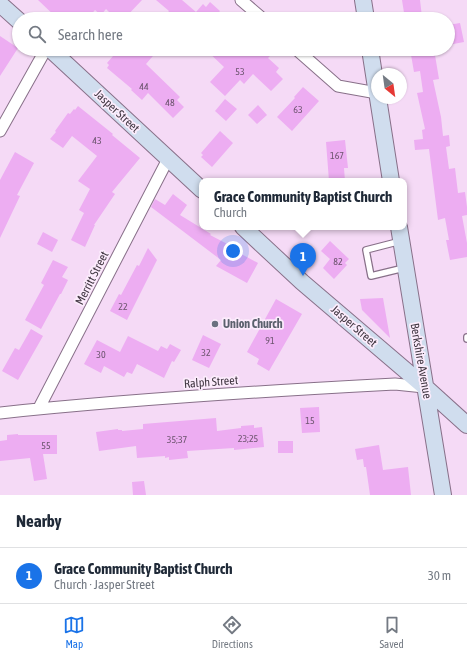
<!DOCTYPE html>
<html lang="en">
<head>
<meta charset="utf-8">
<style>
	body { margin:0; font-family:"Asap Condensed",sans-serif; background:#f6f6f7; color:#1f2937 }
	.compass { position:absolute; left:371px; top:68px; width:36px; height:36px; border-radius:50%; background:#fff; box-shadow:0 1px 3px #0004; rotate:151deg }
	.you { position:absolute; left:233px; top:251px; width:14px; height:14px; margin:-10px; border:3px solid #fff; border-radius:50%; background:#1a73e8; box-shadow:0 0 0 6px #1a73e833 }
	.badge { display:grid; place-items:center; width:26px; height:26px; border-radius:50%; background:#1a73e8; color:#fff; font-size:13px; font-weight:700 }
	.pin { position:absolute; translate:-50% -33px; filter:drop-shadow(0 1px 2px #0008) }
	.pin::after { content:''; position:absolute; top:21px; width:14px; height:12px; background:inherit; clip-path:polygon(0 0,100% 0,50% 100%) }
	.popup { position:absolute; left:199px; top:178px; width:208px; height:52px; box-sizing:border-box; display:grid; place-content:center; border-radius:8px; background:#fff; filter:drop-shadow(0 1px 3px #0005); font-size:13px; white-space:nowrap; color:#747a83 }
	.popup b { font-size:15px; color:#1f2937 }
	.popup::after { content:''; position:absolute; left:50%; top:100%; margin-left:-8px; border:8px solid transparent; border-top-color:#fff }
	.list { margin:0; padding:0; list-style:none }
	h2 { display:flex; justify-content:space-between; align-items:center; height:52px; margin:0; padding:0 16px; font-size:17px }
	h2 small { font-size:13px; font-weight:400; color:#747a83 }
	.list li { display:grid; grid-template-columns:26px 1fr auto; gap:12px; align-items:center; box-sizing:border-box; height:56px; padding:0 16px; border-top:1px solid #e0e1e3 }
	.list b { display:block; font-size:15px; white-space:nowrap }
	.list p { margin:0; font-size:13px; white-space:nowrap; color:#747a83 }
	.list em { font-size:13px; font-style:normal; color:#747a83 }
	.icon { flex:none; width:22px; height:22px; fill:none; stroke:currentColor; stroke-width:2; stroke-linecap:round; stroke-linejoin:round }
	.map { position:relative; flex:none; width:467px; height:495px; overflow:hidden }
	.search { position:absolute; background:#fff; box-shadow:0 1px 3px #0004; left:12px; right:12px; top:12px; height:44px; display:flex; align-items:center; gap:10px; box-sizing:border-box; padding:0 14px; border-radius:22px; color:#747a83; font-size:15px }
	.sheet { height:108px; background:#fff }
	nav { display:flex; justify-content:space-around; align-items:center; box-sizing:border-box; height:56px; border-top:1px solid #e0e1e3; background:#fff; font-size:11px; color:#747a83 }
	nav a { display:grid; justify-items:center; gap:2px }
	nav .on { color:#1a73e8 }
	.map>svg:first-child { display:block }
</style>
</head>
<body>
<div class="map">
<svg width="467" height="495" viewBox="0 0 467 495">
	<rect width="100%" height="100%" fill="#f5daf6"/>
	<!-- building -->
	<path fill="#edadf2" d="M38 0H142L124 19H116L106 9 101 15 95 10 87 19H58Z
		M156 0H182L196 12 203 4 206 7 210 2 220 11 216 16 220 19H163L169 11Z
		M402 0H420L422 17 405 19Z
		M460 23 464 42 448 45V25Z
		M0 36 18 48 0 76Z
		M119 49H159L146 64 180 97 177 100 184 107 173 118 148 93 142 100 131 90 132 89 107 68 109 65 107 63Z
		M205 49H262L270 56 268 58 279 68 276 72 283 79 271 91 253 74 244 84 240 80 225 96 210 82 224 67Z
		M410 49H434L439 79 433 80 441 117 443 136 449 135 450 146 446 147 449 169 455 168 458 193 465 192 467 207V215L462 216 467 243V257L450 260 446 240H449L445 218 438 220 429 149 415 150 414 140 423 139 422 130 425 129 417 93 423 92 420 71 414 72Z
		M303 87 319 101 292 131 277 117 295 98 294 97Z
		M225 99 237 109 226 121 215 111Z
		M258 105 267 115 257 124 248 115Z
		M78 106 113 134 112 135 140 158 112 192 115 194 94 225H95L85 247 71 240 84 213 79 210 90 189 78 181 97 156 72 136 63 148 50 139 56 132 55 131 68 113 70 114 74 109 75 110Z
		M220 131 233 143 212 167 201 157 203 155 201 153Z
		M345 140 348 168H344L345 181H329L326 142Z
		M15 152 34 163 17 195 20 196 0 238V180Z
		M173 194 187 205 180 215 211 234 210 235 235 248 234 250 258 263 247 283 216 266 221 260 151 207 155 199 165 205Z
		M43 232 58 240 52 252 37 244Z
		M330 241 349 259 345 263 347 265 334 279 323 268 330 259 321 251Z
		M148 248 157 260 127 320 110 311 119 294 121 295 137 265 139 266Z
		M53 260 68 267 62 277 68 280 61 294H60L41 329 25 320 44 285 41 283Z
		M383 298 390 338 362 310 360 299Z
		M276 299 302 314 269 371 257 364 259 359 247 352Z
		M31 329 43 336 18 380 2 371 15 348 19 350Z
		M203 335 221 344 209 368 192 360Z
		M128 336 158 351 161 346 167 349 170 344 181 350 174 362 172 361 164 378 137 364 132 374 127 372 124 377 104 366 101 373 84 364 97 340 120 352Z
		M319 407 320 432 302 433 300 408Z
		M216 418 217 431 241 428V426L254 425V428L262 427 264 447 234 450V448L187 451 188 458 169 460V457L165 458V456L137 458 136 446 99 451 96 432 118 429V430H122V431L143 429V424Z
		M18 434V435H57V454H43L47 479 34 481 30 458 0 461V441L7 440V435Z
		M278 441H293V453H278Z
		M379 445 383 470 408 467 411 495H370L366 467H364L363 459 357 460 355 449Z
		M144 481 146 495H133L132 482Z"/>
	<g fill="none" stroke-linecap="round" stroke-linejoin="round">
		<!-- lane casing -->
		<g stroke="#887089" stroke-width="8">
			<path id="lane" d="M401 241 366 250 371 276 404 268
				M467 337V339"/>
		</g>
		<!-- street casing -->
		<g stroke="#887089" stroke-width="13">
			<path id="street" d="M241 0 263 19
				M296 49 338 86 377 93
				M0 131 46 49
				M39 408 168 159
				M0 413C131 399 263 391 395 384L424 387"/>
		</g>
		<!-- secondary casing -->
		<g stroke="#887089" stroke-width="18">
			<path id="secondary" d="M363 0 366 19
				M0 4 19 21
				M50 49 202 190
				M370 49 377 94
				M378 98 391 181
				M243 227 302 282 425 387 467 425
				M399 227 443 495"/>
		</g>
		<!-- lane -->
		<use href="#lane" stroke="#fff" stroke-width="5.5"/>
		<!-- street -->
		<use href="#street" stroke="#fff" stroke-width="11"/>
		<!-- secondary -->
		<use href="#secondary" stroke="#d0ddee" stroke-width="16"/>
	</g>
	<!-- markers -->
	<circle fill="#6b7280" stroke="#fcecfc" stroke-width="1.5" cx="215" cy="324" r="4"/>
	<g text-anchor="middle" stroke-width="3.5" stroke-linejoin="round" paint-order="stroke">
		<!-- number labels -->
		<g font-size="10" fill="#6d556f">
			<text x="240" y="75">53</text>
			<text x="144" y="90">44</text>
			<text x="170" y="106">48</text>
			<text x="298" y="113">63</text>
			<text x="97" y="144">43</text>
			<text x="337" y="159">167</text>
			<text x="338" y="265">82</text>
			<text x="123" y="310">22</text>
			<text x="270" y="344">91</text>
			<text x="206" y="356">32</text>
			<text x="101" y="358">30</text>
			<text x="310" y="424">15</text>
			<text x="248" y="442">23;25</text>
			<text x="177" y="443">35;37</text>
			<text x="46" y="449">55</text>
		</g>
		<!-- street labels -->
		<g font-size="12" fill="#423843" stroke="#fcecfc">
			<text transform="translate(117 111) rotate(43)" y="4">Jasper Street</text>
			<text transform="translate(92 278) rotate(-63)" y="4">Merritt Street</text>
			<text transform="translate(354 326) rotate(41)" y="4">Jasper Street</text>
			<text transform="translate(421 361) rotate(80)" y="4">Berkshire Avenue</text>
			<text transform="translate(211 382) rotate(-4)" y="4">Ralph Street</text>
		</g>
		<!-- worship labels -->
		<g font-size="12" font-weight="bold" fill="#5b616d" stroke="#fcecfc" text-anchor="start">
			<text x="223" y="328">Union Church</text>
		</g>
	</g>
</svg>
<svg class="compass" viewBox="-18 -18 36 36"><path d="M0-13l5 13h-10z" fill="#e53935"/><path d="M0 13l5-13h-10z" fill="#747a83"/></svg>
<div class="you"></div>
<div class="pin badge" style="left:303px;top:276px">1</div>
<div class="popup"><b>Grace Community Baptist Church</b>Church</div>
<div class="search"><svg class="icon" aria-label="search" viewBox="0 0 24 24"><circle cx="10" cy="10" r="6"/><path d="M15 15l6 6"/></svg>Search here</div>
</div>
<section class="sheet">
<h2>Nearby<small></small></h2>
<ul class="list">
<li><span class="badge">1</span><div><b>Grace Community Baptist Church</b><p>Church · Jasper Street</p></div><em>30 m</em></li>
</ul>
</section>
<nav>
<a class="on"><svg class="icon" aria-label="map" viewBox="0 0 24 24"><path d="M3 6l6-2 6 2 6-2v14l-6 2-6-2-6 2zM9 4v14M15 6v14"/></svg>Map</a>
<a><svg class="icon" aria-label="directions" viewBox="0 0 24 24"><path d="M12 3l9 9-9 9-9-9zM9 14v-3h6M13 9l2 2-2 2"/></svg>Directions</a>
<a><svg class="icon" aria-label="saved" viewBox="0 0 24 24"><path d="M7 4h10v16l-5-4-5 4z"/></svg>Saved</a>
</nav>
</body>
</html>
